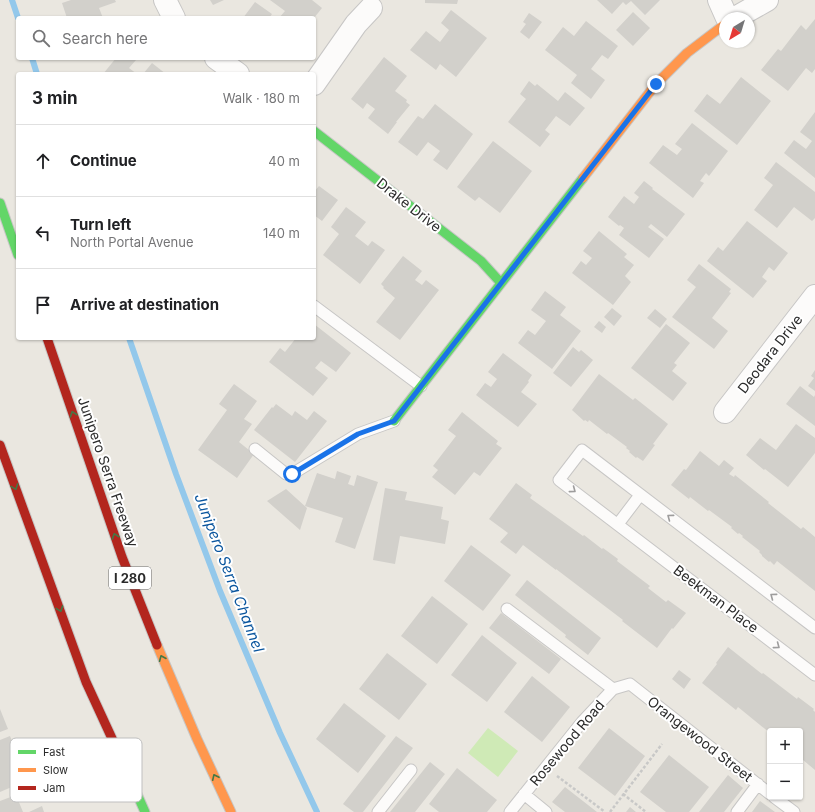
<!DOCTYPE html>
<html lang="en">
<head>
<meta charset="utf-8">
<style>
	body { margin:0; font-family:Inter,sans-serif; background:#f2f2f2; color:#202124 }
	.controls { position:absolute; right:12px; bottom:12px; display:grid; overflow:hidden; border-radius:4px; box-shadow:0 1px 3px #0004 }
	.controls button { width:36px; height:36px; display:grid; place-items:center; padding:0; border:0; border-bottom:1px solid #e0e0e0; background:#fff; color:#202124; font:20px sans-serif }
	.compass { position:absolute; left:719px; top:12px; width:36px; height:36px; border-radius:50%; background:#fff; box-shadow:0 1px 3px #0004; rotate:218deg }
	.stop { position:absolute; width:12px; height:12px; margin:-9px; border:3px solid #1a73e8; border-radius:50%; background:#fff }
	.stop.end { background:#1a73e8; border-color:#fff; box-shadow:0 1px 4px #0008 }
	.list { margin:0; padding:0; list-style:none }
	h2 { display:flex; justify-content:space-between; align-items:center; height:52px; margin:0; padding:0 16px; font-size:17px }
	h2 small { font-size:13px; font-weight:400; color:#757577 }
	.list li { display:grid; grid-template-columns:26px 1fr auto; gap:12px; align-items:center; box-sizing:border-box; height:72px; padding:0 16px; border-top:1px solid #e0e0e0 }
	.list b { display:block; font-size:15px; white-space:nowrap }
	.list p { margin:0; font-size:13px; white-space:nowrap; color:#757577 }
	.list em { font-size:13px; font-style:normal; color:#757577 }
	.icon { flex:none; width:22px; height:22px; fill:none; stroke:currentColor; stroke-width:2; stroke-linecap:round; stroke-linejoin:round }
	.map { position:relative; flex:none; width:815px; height:812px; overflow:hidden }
	.search { position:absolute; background:#fff; box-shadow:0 1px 3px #0004; left:16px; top:16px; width:300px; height:44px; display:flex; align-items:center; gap:10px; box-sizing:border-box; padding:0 14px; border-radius:4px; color:#757577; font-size:15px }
	.panel { position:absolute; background:#fff; box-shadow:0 1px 3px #0004; left:16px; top:72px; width:300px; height:268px; border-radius:4px }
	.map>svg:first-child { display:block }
</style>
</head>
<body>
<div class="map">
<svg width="815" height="812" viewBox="0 0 815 812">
	<rect width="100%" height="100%" fill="#eae7e0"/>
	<!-- pitch -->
	<path fill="#cfeab6" d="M488 728 518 751 498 777 468 753Z"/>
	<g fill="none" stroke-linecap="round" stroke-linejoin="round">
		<!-- stream -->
		<path stroke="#93c8eb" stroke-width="6" d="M12 0 18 18
			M32 58 37 74
			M129 338 176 474 220 591 280 733 317 812"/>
	</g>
	<!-- building -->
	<path fill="#d2d0cb" d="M71 0H115L116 2 99 8 103 18H67L62 3Z
		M210 0H224L213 5Z
		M270 0H312L322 8 314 18H279L285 11Z
		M425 0H458L457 4 425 3Z
		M597 0H660L645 15 631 1 626 5 623 2 612 14Z
		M255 2 272 14 269 18H243Z
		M451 10 487 38 456 77 440 64 436 70 410 50 426 31 440 42 449 30 441 23Z
		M633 12 650 28 633 46 616 30Z
		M529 13 542 22 529 39 520 32 526 24 523 22Z
		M815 19V69L812 73 806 68 788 91 761 70 778 49 781 51 801 25 806 30Z
		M586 21 618 46 608 59 602 55 591 69 605 80 591 99 571 83 577 75 545 50 563 27 574 36Z
		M384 57 407 76 395 91 407 100 406 102 410 105 396 122H397L388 134 368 118 375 109 367 103 363 109 351 99Z
		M116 58H134L136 60 129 68 137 74H103Z
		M152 63 166 74H143Z
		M741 77 771 101 737 145 694 111 707 94 720 104Z
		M529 81 535 86 537 84 558 101 565 92 585 108 570 126 556 116 545 130 550 134 540 147 508 122 526 99 520 94Z
		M435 104 473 134 447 170 433 160 440 151 428 142 417 156 398 142 418 116 423 119Z
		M815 112V178L784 153 794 140 806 149 812 141 800 132Z
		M692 123 728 151 709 176 706 173 700 181 704 183 693 198 649 163 663 145 677 155 682 149 675 144Z
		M493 141 532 171 500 213 479 197 475 201 457 187Z
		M776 162 815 192V218L812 221 794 207 777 228 754 210 773 185 764 178Z
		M644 181 653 188 652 189 685 214 667 237 651 224 648 227 664 239 649 258 619 235 624 228 620 225 619 226 608 217 624 196 634 204 639 197 634 193Z
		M319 186 338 200 322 221 314 215V192Z
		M346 207 366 222 355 236 368 246 372 241 385 250 360 284 323 255 339 234 331 227Z
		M747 221 788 253 774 271 769 267 762 277 767 281 753 298 707 261 718 247 723 251Z
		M599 231 627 254 624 257 634 265 625 276 631 282 613 305 572 273 581 261 586 265 592 258 583 251Z
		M403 256 422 271 415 280 422 285 426 280 439 290 400 340 376 322 395 298 383 288 384 287 381 284Z
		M699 264 731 289 729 292 731 293 712 318 728 331 714 349 672 317 696 287 687 280Z
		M545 291 566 307 560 315 581 331 552 369 518 343 528 330 535 335 546 321 531 310Z
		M612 308 622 316 614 326 604 317Z
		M655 309 667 319 660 328 647 318Z
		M599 321 606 327 602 333 594 327Z
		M314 324 351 353 336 372 321 361 315 368 328 378 313 396 269 362 280 348 285 352 296 338H314Z
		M666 324 690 343 674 363 677 365 672 371 687 383 673 401 631 368Z
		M573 347 579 352 581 350 593 360 571 387 553 373Z
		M503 353 532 375 528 381 529 382 521 392 537 404 518 427 476 395 485 383 491 387 497 379 488 372Z
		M815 370V391L808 386 814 378 811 376Z
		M599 374 633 400 635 398 668 424 653 444 655 445 643 461 637 457 636 458 629 452 630 451 626 448 627 447 608 433 607 434 589 420 588 422 585 420 584 421 572 410Z
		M234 384 257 401 244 419 252 424 239 442 254 454 237 478 198 450 227 410 219 404Z
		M800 386 814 397 815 395V426L786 404Z
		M276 404 292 416 295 411 307 420 314 411 327 421 295 462 254 430 272 407 273 408Z
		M462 412 498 441 496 444 502 448 480 476 474 472 455 495 432 477 438 470 433 466 456 436 448 430Z
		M796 424 815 438V453L788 487 765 469 764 470 746 455 760 438 776 450Z
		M700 451 719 466 724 460 734 468 729 474 734 477 735 475 769 502 768 503 801 529 803 527 815 537V591L777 561 774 565 770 561 769 562 762 556V555L759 552 760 551 742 537 743 536 739 533 738 534 731 528 732 527 709 510 708 511 690 497 689 499 671 485 684 469 686 470Z
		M337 471 351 476 348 484 354 486 357 475 378 482 355 549 335 542 343 518 305 506 317 473 335 479Z
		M516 483 532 495 530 498 583 536 584 535 602 549 603 548 618 559 617 561 650 586 648 588 666 602 668 600 686 613 673 629 672 628 657 648 622 621 623 620 556 569V570L523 545 516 554 500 542 508 533 489 519Z
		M385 488 407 492 405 500 443 507 441 519 449 521 445 544 400 536 395 564 373 560Z
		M286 489 307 508 300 530 267 501Z
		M471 545 511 575 483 611 444 581Z
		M527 580 601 638 588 655 565 637 566 635 515 595Z
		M432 596 468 624 437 664 401 636Z
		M501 613 561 659 549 674 489 628Z
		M482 635 517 663 487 702 451 675Z
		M728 647 762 674 763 673 797 699 798 697 814 709 813 710 815 712V770L803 760 800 764V731H770V733L738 707 736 710 702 683 717 664 716 663Z
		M387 653 427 684 399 720 359 689Z
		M679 670 691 679 684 689 672 679Z
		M532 676 570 707 542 742 504 712Z
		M344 703 386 736 358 773 316 739Z
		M0 709 8 729 0 732Z
		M609 728 645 756 615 796 578 768Z
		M10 736 28 780 0 792V740Z
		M396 736 413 748 363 812H354L343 804Z
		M669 755 709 787 689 812H666L640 792Z
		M430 762 445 774 415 812H390Z
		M457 768 497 800 487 812H439L429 804Z
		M728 775 743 788 724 812H699Z
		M565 787 597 812H565L552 802Z
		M16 795 23 812H0V801Z
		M760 801 775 812H752Z
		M42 806 44 812H29Z
		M630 807 636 812H626Z"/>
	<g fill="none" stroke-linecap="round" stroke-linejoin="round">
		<!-- lane casing -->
		<g stroke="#c7c6c5" stroke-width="13">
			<path id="lane" d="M314 306 421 386
				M255 449 286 474H292L358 434 394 421
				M618 524 640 495
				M507 609 613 689
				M815 628 582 450 559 480 815 675
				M524 794 546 812
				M774 797 794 812
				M378 812 411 770
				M510 812 582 722 613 689 630 684 770 794
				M737 812 758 784"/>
		</g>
		<!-- street casing -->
		<g stroke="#c7c6c5" stroke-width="24">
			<path id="street" d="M165 0 174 18
				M719 0 727 18
				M735 18 767 0
				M216 58 238 74
				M314 84 356 24 371 8
				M725 412 815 296"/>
		</g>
		<!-- fast casing -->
		<g stroke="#c7c6c5" stroke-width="11">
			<path id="fast" d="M314 131 481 261 501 283
				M0 203 18 255
				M394 421 583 178
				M121 758 145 812"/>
		</g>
		<!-- slow casing -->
		<g stroke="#c7c6c5" stroke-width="11">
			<path id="slow" d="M583 178 656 84 687 53 725 24
				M157 645 197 739 231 812"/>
		</g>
		<!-- jam casing -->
		<g stroke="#c7c6c5" stroke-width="11">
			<path id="jam" d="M47 338 122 557 157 645
				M0 445 86 682 121 758"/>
		</g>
		<!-- path -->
		<path stroke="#c8c8c7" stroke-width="2.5" stroke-dasharray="3 2" stroke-linecap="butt" d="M557 776 605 812
			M623 794 646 812
			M610 812 662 744"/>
		<!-- lane -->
		<use href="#lane" stroke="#fcfbfa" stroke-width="11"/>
		<!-- street -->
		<use href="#street" stroke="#fcfbfa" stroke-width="22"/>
		<!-- fast -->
		<use href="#fast" stroke="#63d668" stroke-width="9"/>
		<!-- slow -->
		<use href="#slow" stroke="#ff974d" stroke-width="9"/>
		<!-- jam -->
		<use href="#jam" stroke="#b3261e" stroke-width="9"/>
	</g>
	<!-- one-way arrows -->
	<defs><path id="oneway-chevron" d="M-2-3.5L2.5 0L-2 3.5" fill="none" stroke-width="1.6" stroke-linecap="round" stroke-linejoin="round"/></defs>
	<g stroke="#447846">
		<use href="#oneway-chevron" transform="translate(73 414) rotate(-109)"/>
		<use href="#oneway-chevron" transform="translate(15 487) rotate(70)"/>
		<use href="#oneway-chevron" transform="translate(115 536) rotate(-109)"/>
		<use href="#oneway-chevron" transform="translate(60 609) rotate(70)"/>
		<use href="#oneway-chevron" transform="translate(162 658) rotate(-113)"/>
		<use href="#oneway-chevron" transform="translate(215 777) rotate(-115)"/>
	</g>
	<g stroke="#9e9d9d">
		<use href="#oneway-chevron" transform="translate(573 490) rotate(37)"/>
		<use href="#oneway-chevron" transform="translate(670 517) rotate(-143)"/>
		<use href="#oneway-chevron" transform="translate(773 596) rotate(-143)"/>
		<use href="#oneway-chevron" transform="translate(777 646) rotate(37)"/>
	</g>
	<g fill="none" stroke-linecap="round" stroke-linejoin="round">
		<!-- route -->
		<path stroke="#1a73e8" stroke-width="5" d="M292 474 358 434 394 421 656 84"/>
	</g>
	<g text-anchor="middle" stroke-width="4" stroke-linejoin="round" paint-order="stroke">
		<!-- shield labels -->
		<rect fill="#fff" stroke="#6b6b6b" stroke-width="1" x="109" y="567" width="42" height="22" rx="3"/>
		<g font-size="13" font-weight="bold" fill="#2b2b2b">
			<text x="130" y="583">I 280</text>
		</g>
		<!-- street labels -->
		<g font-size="14" fill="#2b2b2b" stroke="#fff">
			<text transform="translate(409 205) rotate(38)" y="5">Drake Drive</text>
			<text transform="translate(770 354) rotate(-52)" y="5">Deodara Drive</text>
			<text transform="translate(108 472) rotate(71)" y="5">Junipero Serra Freeway</text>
			<text transform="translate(716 599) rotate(37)" y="5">Beekman Place</text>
			<text transform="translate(700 739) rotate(38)" y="5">Orangewood Street</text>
			<text transform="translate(567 743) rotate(-50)" y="5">Rosewood Road</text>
		</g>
		<!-- water labels -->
		<g font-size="15" font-style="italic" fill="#0b569e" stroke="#fff">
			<text transform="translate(229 573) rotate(69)" y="5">Junipero Serra Channel</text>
		</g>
	</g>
	<!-- legend -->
	<rect x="10" y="738" width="132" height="64" rx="6" fill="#fff" stroke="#bfbfbf" stroke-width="1"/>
	<rect x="18" y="750" width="18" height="4" fill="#63d668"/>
	<rect x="18" y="768" width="18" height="4" fill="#ff974d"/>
	<rect x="18" y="786" width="18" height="4" fill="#b3261e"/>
	<g font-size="11" fill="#2b2b2b">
		<text x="43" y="756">Fast</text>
		<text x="43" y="774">Slow</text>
		<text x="43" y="792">Jam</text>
	</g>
</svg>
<div class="controls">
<button>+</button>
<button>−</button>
</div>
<svg class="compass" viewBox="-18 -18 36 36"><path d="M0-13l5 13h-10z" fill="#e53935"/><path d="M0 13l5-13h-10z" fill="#757577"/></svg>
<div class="stop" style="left:292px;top:474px"></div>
<div class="stop end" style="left:656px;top:84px"></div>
<div class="search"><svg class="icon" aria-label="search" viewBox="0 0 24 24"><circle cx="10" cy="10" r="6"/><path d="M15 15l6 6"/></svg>Search here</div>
<section class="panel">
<h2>3 min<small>Walk · 180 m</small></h2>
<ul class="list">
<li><svg class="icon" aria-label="ahead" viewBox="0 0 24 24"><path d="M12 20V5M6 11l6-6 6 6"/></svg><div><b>Continue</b></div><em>40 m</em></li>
<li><svg class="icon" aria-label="left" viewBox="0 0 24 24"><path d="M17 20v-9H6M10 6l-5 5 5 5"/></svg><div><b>Turn left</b><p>North Portal Avenue</p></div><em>140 m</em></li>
<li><svg class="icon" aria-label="arrive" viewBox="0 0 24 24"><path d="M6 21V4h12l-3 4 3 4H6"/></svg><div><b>Arrive at destination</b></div></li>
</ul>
</section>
</div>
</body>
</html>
